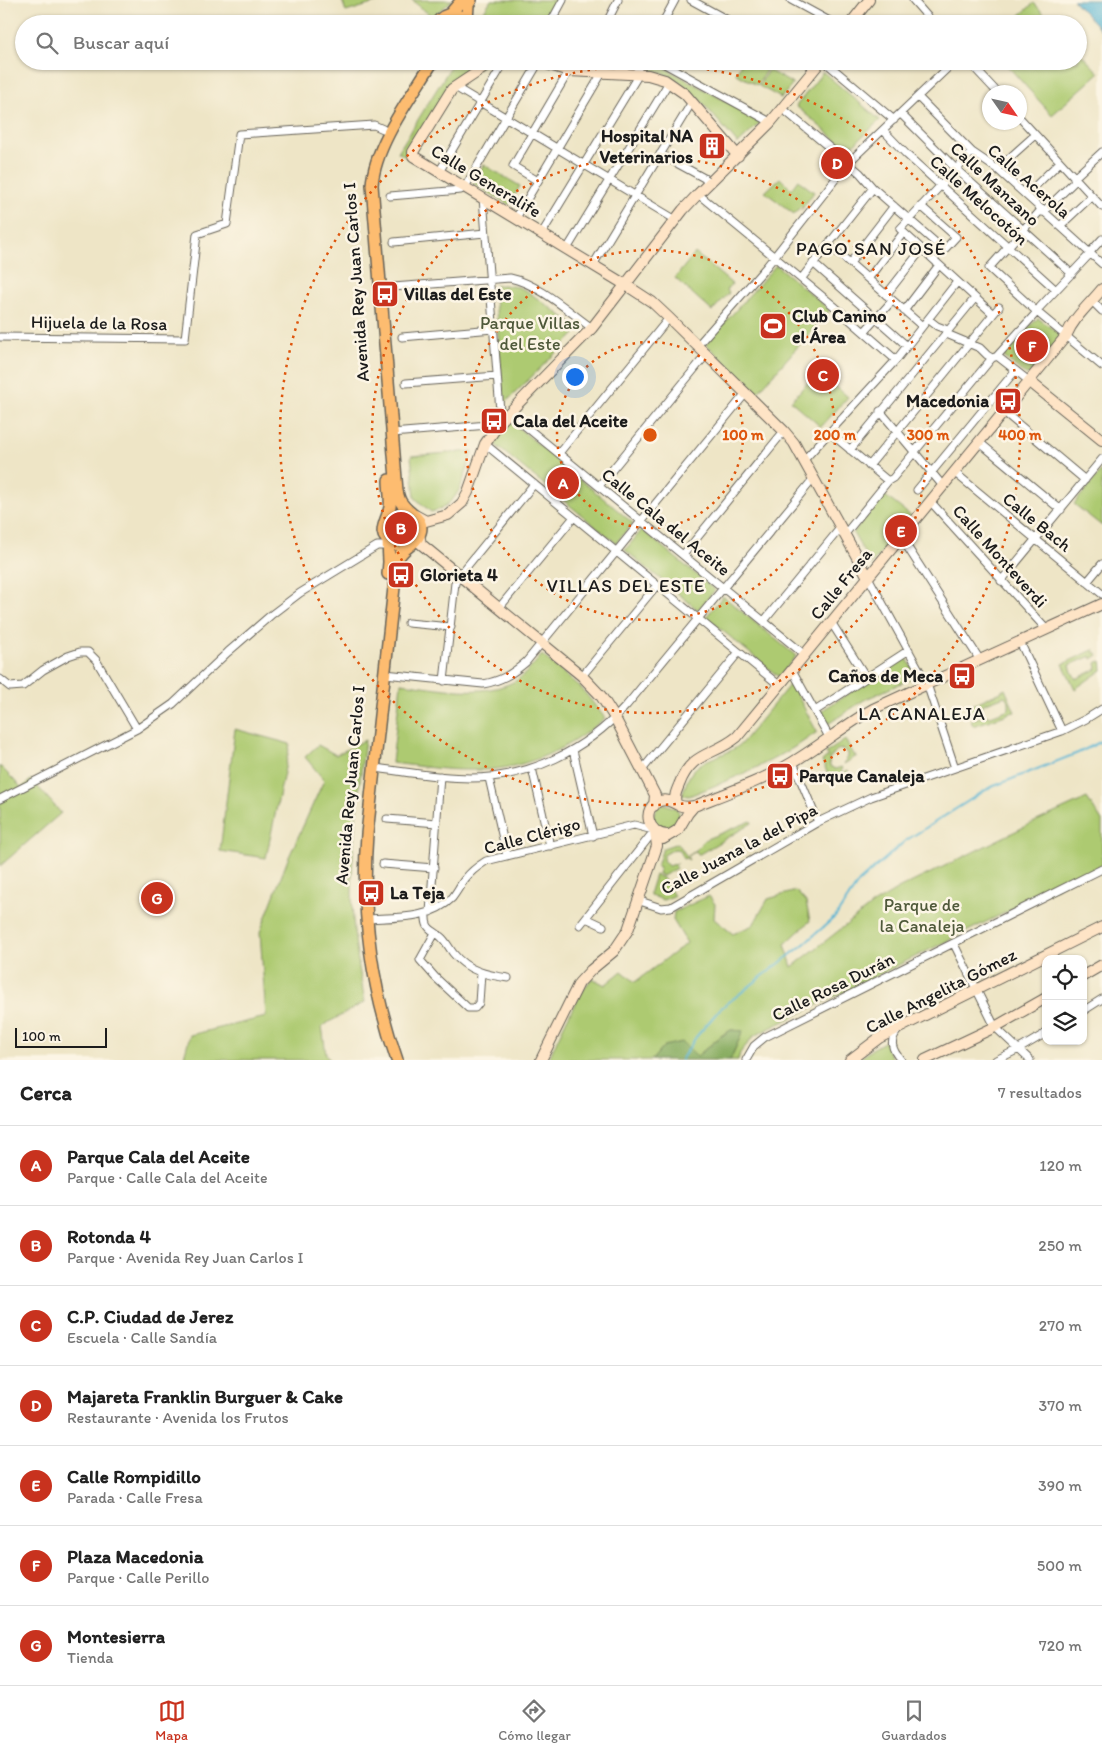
<!DOCTYPE html>
<html lang="es">
<head>
<meta charset="utf-8">
<style>
	body { margin:0; font-family:Itim,sans-serif; background:#f2f2f2; color:#222 }
	.controls { position:absolute; right:15px; bottom:15px; display:grid; overflow:hidden; border-radius:10px; box-shadow:0 1px 4px #0004 }
	.controls button { width:45px; height:45px; display:grid; place-items:center; padding:0; border:0; border-bottom:1px solid #e0e0e0; background:#fff; color:#222; font:25px sans-serif }
	.compass { position:absolute; left:982px; top:85px; width:45px; height:45px; border-radius:50%; background:#fff; box-shadow:0 1px 4px #0004; rotate:124deg }
	.scale { position:absolute; left:15px; bottom:12px; width:92px; box-sizing:border-box; padding-left:5px; border:2px solid #1c1c1c; border-top:0; font-size:14px; line-height:18px; white-space:nowrap; color:#1c1c1c; -webkit-text-stroke:4px #fcf5e5; paint-order:stroke }
	.you { position:absolute; left:574px; top:376px; width:18px; height:18px; margin:-12px; border:4px solid #fff; border-radius:50%; background:#1a73e8; box-shadow:0 0 0 8px #1a73e833 }
	.badge { display:grid; place-items:center; width:32px; height:32px; border-radius:50%; background:#c8321e; color:#fff; font-size:16px; font-weight:700 }
	.pin { position:absolute; translate:-50% -50%; border:2px solid #fff; box-shadow:0 1px 5px #0006 }
	.list { margin:0; padding:0; list-style:none }
	h2 { display:flex; justify-content:space-between; align-items:center; height:65px; margin:0; padding:0 20px; font-size:21px }
	h2 small { font-size:16px; font-weight:400; color:#767676 }
	.list li { display:grid; grid-template-columns:32px 1fr auto; gap:15px; align-items:center; box-sizing:border-box; height:80px; padding:0 20px; border-top:1px solid #e0e0e0 }
	.list b { display:block; font-size:19px; white-space:nowrap }
	.list p { margin:0; font-size:16px; white-space:nowrap; color:#767676 }
	.list em { font-size:16px; font-style:normal; color:#767676 }
	.icon { flex:none; width:28px; height:28px; fill:none; stroke:currentColor; stroke-width:2; stroke-linecap:round; stroke-linejoin:round }
	.map { position:relative; flex:none; width:1102px; height:1060px; overflow:hidden }
	.search { position:absolute; background:#fff; box-shadow:0 1px 4px #0004; left:15px; right:15px; top:15px; height:55px; display:flex; align-items:center; gap:12px; box-sizing:border-box; padding:0 18px; border-radius:28px; color:#767676; font-size:19px }
	.sheet { height:625px; background:#fff }
	nav { display:flex; justify-content:space-around; align-items:center; box-sizing:border-box; height:70px; border-top:1px solid #e0e0e0; background:#fff; font-size:14px; color:#767676 }
	nav a { display:grid; justify-items:center; gap:2px }
	nav .on { color:#c8321e }
	.map>svg:first-child { display:block }
</style>
</head>
<body>
<div class="map">
<svg width="1102" height="1060" viewBox="0 0 1102 1060">
	<rect width="100%" height="100%" fill="#fcf5e5"/>
	<filter id="ink" filterUnits="userSpaceOnUse"><feTurbulence type="fractalNoise" baseFrequency=".02" numOctaves="2"/><feDisplacementMap in="SourceGraphic" scale="10" xChannelSelector="R" yChannelSelector="G"/><feConvolveMatrix kernelMatrix="1 2 1 2 8 2 1 2 1" color-interpolation-filters="sRGB"/></filter>
	<filter id="wash" filterUnits="userSpaceOnUse"><feTurbulence type="fractalNoise" baseFrequency=".0096" numOctaves="4" result="noise"/><feDisplacementMap in="SourceGraphic" scale="20" xChannelSelector="R" yChannelSelector="G"/><feGaussianBlur stdDeviation="1.12" result="paint"/><feColorMatrix in="noise" values="0 0 0 0 0 0 0 0 0 0 0 0 0 0 0 0 0 1.4 0 .05"/><feComposite in="paint" operator="in"/></filter>
	<g filter="url(#wash)">
		<rect width="100%" height="100%" fill="#eee5c6"/>
		<!-- green -->
		<path fill="#adca71" stroke="#647346" d="M342 0H385L346 12Z
			M412 0H453L432 17Z
			M491 0H556L544 24H481L479 19Z
			M1034 3 1053 24H1010Z
			M1078 51 1099 73 1052 115 1003 61H1078Z
			M462 61H488L453 85 408 158 398 152 453 63Z
			M589 61H636L631 69 586 67Z
			M651 61H652L762 121 738 144 701 101C695 98 691 92 686 87 675 77 661 71 646 70Z
			M742 61H751L766 70 757 85 736 74Z
			M768 70 793 84 781 98 759 86Z
			M823 72 880 120 848 150 796 106Z
			M484 165 520 186 509 205 473 183Z
			M780 178 791 189 798 180 814 192 801 210 803 207 801 206 794 214 765 192Z
			M695 253 732 284 727 290 729 293 712 311 675 278Z
			M776 265 830 310 757 393 706 344Z
			M503 285 518 287 527 291 580 329 504 404 494 286Z
			M1038 318 1059 334 1060 338 1029 375H1026L1004 357 1003 353Z
			M818 371 848 397 821 427 791 401Z
			M509 420 633 523 616 543 493 443Z
			M473 451C463 477 462 504 431 512L415 498 411 456Z
			M1102 470V526L1074 504Z
			M884 495 911 516 871 565 853 533Z
			M389 528a13 13 0 1 1 26 0a13 13 0 1 1-26 0Z
			M642 530 715 590 698 610 625 550Z
			M723 596 796 656 779 677 706 617Z
			M1095 649 1094 653 1096 652 1098 655 1092 659 1091 656 1070 665 1072 672 1076 679 1097 669 1096 663 1101 661 1102 670 1075 689 1063 664Z
			M542 655 582 689 605 718C567 751 520 772 469 770 443 770 418 766 392 763L401 683C436 687 485 699 517 680 526 674 534 664 542 655Z
			M906 657 917 676 864 700 828 724 821 711Z
			M791 683 817 732C778 761 734 778 689 796L682 795C685 787 687 779 692 772 703 757 727 756 741 744Z
			M1005 689 1015 712 1010 713 1009 712 1008 714 973 726 971 720 987 715 988 717 1009 709V702L1005 696 983 704 984 705 981 707 982 709 978 710 979 713 970 716 967 707 998 693 999 694 1000 692Z
			M235 729 290 744 266 858 220 851Z
			M365 740C358 799 349 859 353 919 355 947 360 974 365 1002L322 1026 326 1054 330 1060H183L190 1035 266 1017 260 932 288 859 324 780 305 757 318 745 336 755Z
			M845 740 855 756H857L844 764 848 757V753L843 749 837 750 829 759 830 766 835 769 842 767 843 769 841 771 842 773 848 770 849 773 831 781 822 761 828 756 826 753Z
			M0 766 22 788 31 779 61 813 0 866Z
			M1087 798 1102 821V865L754 1036 740 1053 738 1060H730L743 1031 731 1030 722 1035 697 1056 664 1046 652 1060H548C561 1032 573 1002 592 978L605 985 622 971 635 982 687 943 673 920 674 912 709 896 715 904 714 919 733 934 753 925 768 899 796 891 806 902 810 921 785 944 792 967 873 904 898 889 1028 825Z
			M665 804 677 809C683 819 677 824 670 831L656 828 653 815 657 807Z
			M751 821 752 823 698 855 696 851 688 856 696 850 704 840Z
			M678 843 689 860 686 858 683 859 680 850 674 849 664 855 663 860 668 866 678 863 675 865 676 868 663 876 658 874 660 867 657 866 663 848Z
			M655 875 663 878 674 896 663 900 650 895V891Z
			M888 1040V1050L893 1060H858L872 1049Z"/>
		<!-- forest -->
		<path fill="#8aae63" stroke="#536540" d="M731 1030 743 1031 730 1060H652L664 1046 682 1042 697 1056 723 1035Z"/>
		<!-- water -->
		<path fill="#56b5d4" stroke="#396878" d="M1073 0H1102V31Z"/>
		<g fill="none" stroke-linecap="round" stroke-linejoin="round">
			<!-- stream -->
			<path stroke="#56b5d4" stroke-width="2" d="M681 1060 696 1037 720 1009 803 945 836 916 859 882 905 841 989 788 1078 753 1102 741"/>
		</g>
	</g>
	<g filter="url(#ink)">
		<g fill="none" stroke-linecap="round" stroke-linejoin="round">
			<!-- street casing -->
			<g stroke="#666258" stroke-width="9">
				<path id="street" d="M691 0 735 24
					M791 0 835 24
					M913 0 934 24
					M550 24 563 0
					M606 24 618 0
					M662 24 675 0
					M659 61 765 119 770 123
					M804 61 815 69
					M824 61 894 120
					M968 61 997 92
					M580 72 585 61
					M455 87 676 220
					M918 97 972 152 997 169 1102 264
					M783 109 860 173 873 188 944 250 956 237 921 206
					M901 114 956 169 1072 274
					M1020 118 1102 207
					M883 130 907 155 1056 290
					M972 152 900 229 993 314
					M660 154 704 178 709 183
					M997 169 1035 135
					M439 172 505 61
					M1074 178 1102 152
					M538 181 513 166 569 71
					M465 187 539 62
					M698 194 834 306 896 360
					M1026 195 1060 162
					M390 196 461 190 463 186
					M483 198 500 411 505 415
					M1043 212 1076 180
					M516 218 602 73
					M1060 226 1092 196
					M542 233 636 79 637 70 642 61
					M1102 239 1091 251 1089 255 1040 307 1037 312 1102 366
					M394 242 485 233
					M828 244 922 326
					M567 249 669 82
					M813 263 907 346
					M850 263 894 206
					M593 265 692 102
					M801 279 873 188
					M868 279 903 233
					M380 288 510 278C539 284 568 311 592 328
					M886 295 922 249
					M1092 301 1102 311
					M904 311 939 265
					M928 319 937 326 945 329 949 335 980 348 987 355 992 358 995 357
					M864 332 892 301
					M0 337 185 339 197 234 227 224 239 134 374 125 383 129
					M402 337 493 329
					M697 346 767 266 848 163 955 61
					M997 356 1037 312 989 268 1041 210
					M997 356 1029 381
					M406 383 497 376
					M880 411 943 486
					M508 412 805 655
					M1004 412 1085 480
					M829 432 888 481
					M392 433 488 425 495 429
					M979 442 1061 510
					M485 444 779 685
					M850 450 975 298
					M559 453 669 318
					M804 460 896 360 957 282
					M869 466 999 307
					M954 472 1102 594
					M599 486 706 355
					M917 490 1015 371
					M930 501 1047 630
					M845 534 888 481 893 478 992 358
					M901 537 980 660
					M683 555 784 431
					M868 577 927 684 955 768
					M1001 581 1102 459
					M1087 582 1102 564
					M499 608 574 517
					M764 621 841 527
					M831 622 866 677
					M408 623 451 627
					M1020 642 1062 731
					M792 670 829 737
					M385 674 483 684C501 681 512 674 526 662L746 393
					M582 676 657 585
					M0 679 10 687 23 686 43 670 68 656 80 652H88L96 660 137 729
					M444 681 455 583 459 576 534 484
					M815 711 909 650
					M573 750 593 836
					M793 762 818 822
					M375 768C406 772 438 778 470 778 530 778 586 750 626 706L814 478
					M532 768 550 846
					M642 770 739 652
					M489 778 507 856
					M0 799 137 729 173 704 228 652 271 615 300 593 377 546H390
					M387 819 437 823
					M383 864 434 868
					M640 901 661 908 671 907 818 822 871 797 1062 731 1086 719 1102 709
					M430 912 440 776
					M426 913C425 930 431 928 441 937 446 941 449 948 453 953 467 971 487 975 508 978
					M586 918 603 926
					M366 919C395 917 430 920 452 898 457 892 460 885 465 879 471 871 478 866 486 861L634 825 653 830
					M580 925 654 831
					M435 933 420 960 435 977 468 1008H475L479 1003 481 973
					M954 944 995 1027 1030 1060
					M1083 1011 1102 999
					M899 1029C889 1040 891 1049 901 1060
					M746 1060 754 1046 765 1037 1102 869
					M996 1060 1019 1049 1046 1033"/>
			</g>
			<!-- secondary casing -->
			<g stroke="#666258" stroke-width="12">
				<path id="secondary" d="M850 24 869 0
					M494 61 452 89 413 152V156L629 287 652 302 669 318 784 431 794 443 868 577
					M537 61 569 71 648 75 665 80 685 94 738 156
					M1029 381 1102 440
					M415 515 426 521 448 515 462 503 468 492 485 444 500 422 592 328 683 210 698 194 770 123 821 61
					M419 534 421 544 582 676 601 696 615 718 655 795 654 806
					M676 803C674 796 676 792 679 785 692 751 712 757 737 737L1066 336C1074 317 1089 305 1102 289
					M668 835C648 835 640 808 660 801 667 799 672 802 678 805 683 807 689 807 694 806 727 793 762 781 793 762 820 746 845 725 873 709L1102 604
					M663 839 678 830 688 813 694 806
					M1083 976 1102 965
					M541 1060 579 983 591 970 614 951 628 930 657 846 655 831
					M850 1060 879 1038 1102 927
					M925 1060 995 1027 1046 998"/>
			</g>
			<!-- primary casing -->
			<g stroke="#666258" stroke-width="14">
				<path id="primary" d="M450 14 462 0
					M467 21 468 5 471 0
					M436 24C445 11 460 11 469 24
					M389 480C389 488 391 498 390 507 387 522 374 534 394 545
					M388 541 389 562 388 574
					M397 1060C371 986 361 912 367 834L397 560C403 547 412 547 418 537 428 520 410 515 403 505 399 501 398 496 397 491L372 185C375 144 411 97 433 61"/>
			</g>
			<!-- street -->
			<use href="#street" stroke="#fff" stroke-width="7"/>
			<!-- secondary -->
			<use href="#secondary" stroke="#fee4c6" stroke-width="10"/>
			<!-- primary -->
			<use href="#primary" stroke="#fdbc70" stroke-width="11"/>
		</g>
	</g>
	<!-- distance rings -->
	<g fill="none" stroke="#de560d" stroke-width="2.5" stroke-dasharray="2.5 5">
		<circle cx="650" cy="435" r="93"/>
		<circle cx="650" cy="435" r="185"/>
		<circle cx="650" cy="435" r="278"/>
		<circle cx="650" cy="435" r="370"/>
	</g>
	<!-- icons -->
	<defs>
		<g id="building-square" transform="scale(1.4375)"><rect x="-9" y="-9" width="18" height="18" rx="4" fill="#c8321e" stroke="#fcf5e5"/><path d="M-4-6H4V6H1V3H-1V6H-4ZM-2.5-4.3h1.7v1.8h-1.7ZM.8-4.3h1.7v1.8H.8ZM-2.5-1h1.7V.8h-1.7ZM.8-1h1.7V.8H.8Z" fill="#fff"/></g>
		<g id="bus-square" transform="scale(1.4375)"><rect x="-9" y="-9" width="18" height="18" rx="4" fill="#c8321e" stroke="#fcf5e5"/><path d="M-5-6H5V4H4V6H2V4H-2V6H-4V4H-5ZM-3.5-4V0h7V-4ZM-3.5 1.2v1.5H-2V1.2ZM2 1.2v1.5H3.5V1.2Z" fill="#fff"/></g>
		<g id="stadium-square" transform="scale(1.4375)"><rect x="-9" y="-9" width="18" height="18" rx="4" fill="#c8321e" stroke="#fcf5e5"/><path d="M0-5a6.5 5 0 1 0 0 10a6.5 5 0 1 0 0-10ZM-3.5-1.8h7v3.6h-7Z" fill="#fff"/></g>
	</defs>
	<g fill-rule="evenodd">
		<use href="#building-square" x="712" y="146"/>
		<use href="#bus-square" x="385" y="294"/>
		<use href="#stadium-square" x="773" y="326"/>
		<use href="#bus-square" x="1008" y="401"/>
		<use href="#bus-square" x="494" y="421"/>
		<use href="#bus-square" x="401" y="575"/>
		<use href="#bus-square" x="962" y="676"/>
		<use href="#bus-square" x="780" y="776"/>
		<use href="#bus-square" x="371" y="893"/>
	</g>
	<g text-anchor="middle" stroke-width="5" stroke-linejoin="round" paint-order="stroke">
		<!-- poi labels -->
		<g font-size="18" font-weight="bold" fill="#1c1c1c" stroke="#fcf5e5" text-anchor="start">
			<text x="693" y="142" text-anchor="end">Hospital NA<tspan x="693" dy="21">Veterinarios</tspan></text>
			<text x="404" y="300">Villas del Este</text>
			<text x="792" y="322">Club Canino<tspan x="792" dy="21">el Área</tspan></text>
			<text x="989" y="407" text-anchor="end">Macedonia</text>
			<text x="513" y="427">Cala del Aceite</text>
			<text x="420" y="581">Glorieta 4</text>
			<text x="943" y="682" text-anchor="end">Caños de Meca</text>
			<text x="799" y="782">Parque Canaleja</text>
			<text x="390" y="899">La Teja</text>
		</g>
		<!-- street labels -->
		<g font-size="18" fill="#1c1c1c" stroke="#fcf5e5">
			<text transform="translate(486 181) rotate(31)" y="6">Calle Generalife</text>
			<text transform="translate(1029 181) rotate(41)" y="6">Calle Acerola</text>
			<text transform="translate(995 184) rotate(43)" y="6">Calle Manzano</text>
			<text transform="translate(979 200) rotate(42)" y="6">Calle Melocotón</text>
			<text transform="translate(356 282) rotate(-94)" y="6">Avenida Rey Juan Carlos I</text>
			<text transform="translate(99 323) rotate(1)" y="6">Hijuela de la Rosa</text>
			<text transform="translate(666 522) rotate(39)" y="6">Calle Cala del Aceite</text>
			<text transform="translate(1037 522) rotate(39)" y="6">Calle Bach</text>
			<text transform="translate(1000 556) rotate(48)" y="6">Calle Monteverdi</text>
			<text transform="translate(841 584) rotate(-51)" y="6">Calle Fresa</text>
			<text transform="translate(350 785) rotate(-85)" y="6">Avenida Rey Juan Carlos I</text>
			<text transform="translate(532 836) rotate(-15)" y="6">Calle Clérigo</text>
			<text transform="translate(739 849) rotate(-28)" y="6">Calle Juana la del Pipa</text>
			<text transform="translate(833 987) rotate(-26)" y="6">Calle Rosa Durán</text>
			<text transform="translate(941 991) rotate(-27)" y="6">Calle Angelita Gómez</text>
		</g>
		<!-- park labels -->
		<g font-size="18" fill="#4f593a" stroke="#fcf5e5">
			<text x="530" y="329">Parque Villas<tspan x="530" dy="21">del Este</tspan></text>
			<text x="922" y="911">Parque de<tspan x="922" dy="21">la Canaleja</tspan></text>
		</g>
		<!-- neighbourhood labels -->
		<g font-size="19" letter-spacing="1" fill="#1c1c1c" stroke="#fcf5e5">
			<text x="871" y="255">PAGO SAN JOSÉ</text>
			<text x="626" y="592">VILLAS DEL ESTE</text>
			<text x="922" y="720">LA CANALEJA</text>
		</g>
	</g>
	<circle cx="650" cy="435" r="8" fill="#de560d" stroke="#fcf5e5" stroke-width="2.5"/>
	<g font-size="15" text-anchor="middle" font-weight="bold" fill="#de560d" stroke="#fcf5e5" stroke-width="5" stroke-linejoin="round" paint-order="stroke">
		<text x="743" y="440">100 m</text>
		<text x="835" y="440">200 m</text>
		<text x="928" y="440">300 m</text>
		<text x="1020" y="440">400 m</text>
	</g>
</svg>
<div class="controls">
<button><svg class="icon" aria-label="locate" viewBox="0 0 24 24"><circle cx="12" cy="12" r="6"/><path d="M12 2v4M12 18v4M2 12h4M18 12h4"/></svg></button>
<button><svg class="icon" aria-label="layers" viewBox="0 0 24 24"><path d="M12 4l9 5-9 5-9-5zM3 14l9 5 9-5"/></svg></button>
</div>
<svg class="compass" viewBox="-18 -18 36 36"><path d="M0-13l5 13h-10z" fill="#e53935"/><path d="M0 13l5-13h-10z" fill="#767676"/></svg>
<div class="scale">100 m</div>
<div class="you"></div>
<div class="pin badge" style="left:563px;top:483px">A</div>
<div class="pin badge" style="left:401px;top:528px">B</div>
<div class="pin badge" style="left:823px;top:375px">C</div>
<div class="pin badge" style="left:837px;top:163px">D</div>
<div class="pin badge" style="left:901px;top:531px">E</div>
<div class="pin badge" style="left:1032px;top:346px">F</div>
<div class="pin badge" style="left:157px;top:898px">G</div>
<div class="search"><svg class="icon" aria-label="search" viewBox="0 0 24 24"><circle cx="10" cy="10" r="6"/><path d="M15 15l6 6"/></svg>Buscar aquí</div>
</div>
<section class="sheet">
<h2>Cerca<small>7 resultados</small></h2>
<ul class="list">
<li><span class="badge">A</span><div><b>Parque Cala del Aceite</b><p>Parque · Calle Cala del Aceite</p></div><em>120 m</em></li>
<li><span class="badge">B</span><div><b>Rotonda 4</b><p>Parque · Avenida Rey Juan Carlos I</p></div><em>250 m</em></li>
<li><span class="badge">C</span><div><b>C.P. Ciudad de Jerez</b><p>Escuela · Calle Sandía</p></div><em>270 m</em></li>
<li><span class="badge">D</span><div><b>Majareta Franklin Burguer &amp; Cake</b><p>Restaurante · Avenida los Frutos</p></div><em>370 m</em></li>
<li><span class="badge">E</span><div><b>Calle Rompidillo</b><p>Parada · Calle Fresa</p></div><em>390 m</em></li>
<li><span class="badge">F</span><div><b>Plaza Macedonia</b><p>Parque · Calle Perillo</p></div><em>500 m</em></li>
<li><span class="badge">G</span><div><b>Montesierra</b><p>Tienda</p></div><em>720 m</em></li>
</ul>
</section>
<nav>
<a class="on"><svg class="icon" aria-label="map" viewBox="0 0 24 24"><path d="M3 6l6-2 6 2 6-2v14l-6 2-6-2-6 2zM9 4v14M15 6v14"/></svg>Mapa</a>
<a><svg class="icon" aria-label="directions" viewBox="0 0 24 24"><path d="M12 3l9 9-9 9-9-9zM9 14v-3h6M13 9l2 2-2 2"/></svg>Cómo llegar</a>
<a><svg class="icon" aria-label="saved" viewBox="0 0 24 24"><path d="M7 4h10v16l-5-4-5 4z"/></svg>Guardados</a>
</nav>
</body>
</html>
